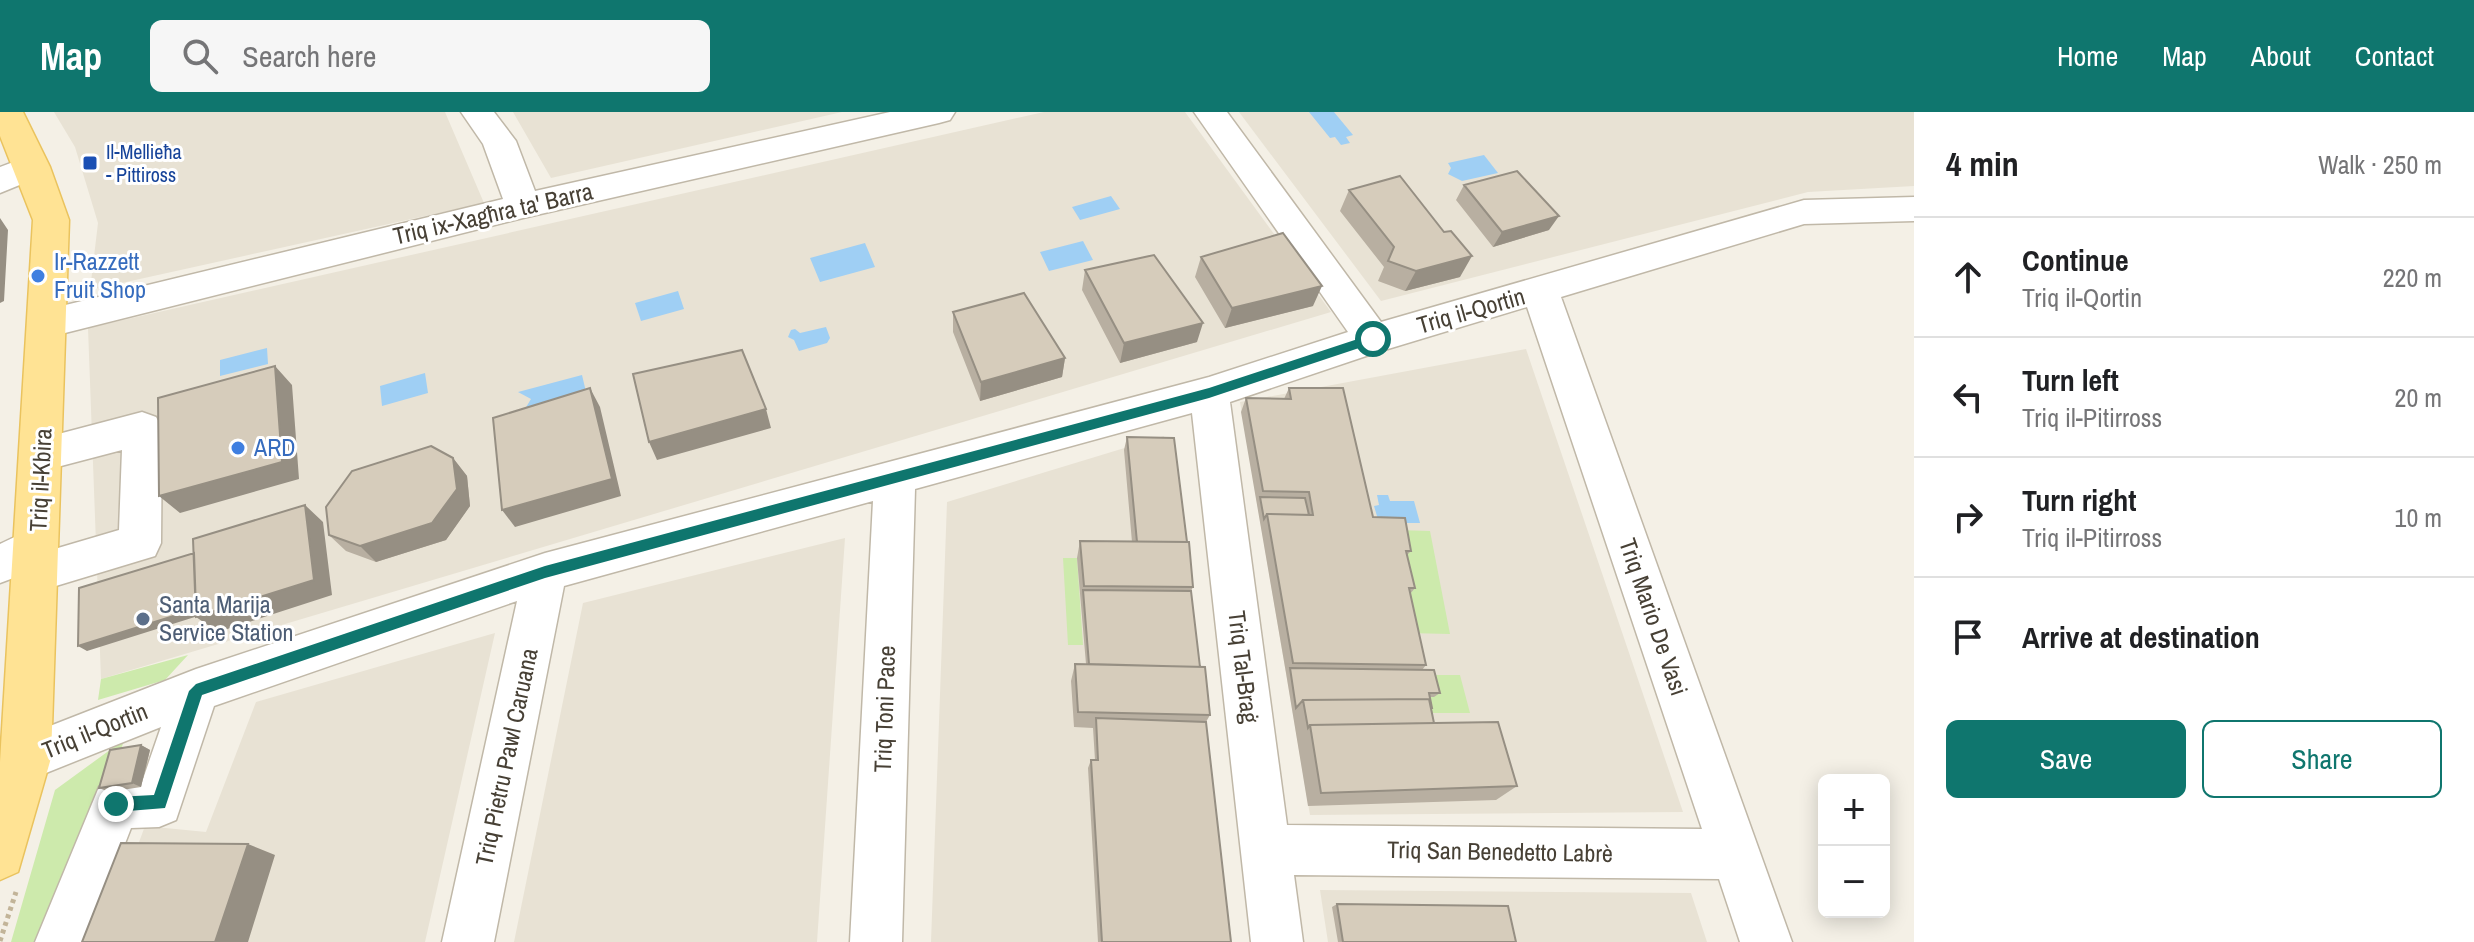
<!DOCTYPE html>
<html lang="en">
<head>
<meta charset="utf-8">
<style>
	body { margin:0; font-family:"Archivo Narrow",sans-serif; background:#f6f6f6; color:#202124 }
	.controls { position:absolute; right:24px; bottom:24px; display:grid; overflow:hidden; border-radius:12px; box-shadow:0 4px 20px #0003 }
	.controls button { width:72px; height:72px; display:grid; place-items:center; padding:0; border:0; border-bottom:2px solid #e0e0e0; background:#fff; color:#202124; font:40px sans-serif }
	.stop { position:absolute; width:24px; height:24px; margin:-18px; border:6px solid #0f766e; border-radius:50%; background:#fff }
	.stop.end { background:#0f766e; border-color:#fff; box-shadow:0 2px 8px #0008 }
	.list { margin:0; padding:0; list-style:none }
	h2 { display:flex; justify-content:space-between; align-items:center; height:104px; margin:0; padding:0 32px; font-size:34px }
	h2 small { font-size:26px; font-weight:400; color:#757577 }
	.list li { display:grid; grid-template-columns:52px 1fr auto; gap:24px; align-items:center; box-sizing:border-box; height:120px; padding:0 32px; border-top:2px solid #e0e0e0 }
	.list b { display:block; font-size:30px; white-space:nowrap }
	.list p { margin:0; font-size:26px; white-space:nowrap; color:#757577 }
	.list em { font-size:26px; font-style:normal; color:#757577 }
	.actions { display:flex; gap:16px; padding:24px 32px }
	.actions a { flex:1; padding:18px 0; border:2px solid #0f766e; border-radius:12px; text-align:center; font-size:28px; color:#0f766e }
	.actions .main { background:#0f766e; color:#fff }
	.icon { flex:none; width:44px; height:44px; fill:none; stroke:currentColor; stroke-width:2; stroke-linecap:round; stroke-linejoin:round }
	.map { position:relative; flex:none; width:1914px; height:830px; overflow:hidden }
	header { display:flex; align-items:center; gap:48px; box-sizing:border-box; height:112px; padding:0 40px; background:#0f766e; color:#fff }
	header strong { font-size:38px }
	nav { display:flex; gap:44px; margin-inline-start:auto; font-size:28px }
	.search { width:560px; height:72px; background:#f6f6f6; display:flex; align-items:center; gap:20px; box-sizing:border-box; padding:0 28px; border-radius:12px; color:#757577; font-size:30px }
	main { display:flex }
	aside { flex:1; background:#fff }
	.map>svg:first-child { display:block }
</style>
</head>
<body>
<header>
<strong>Map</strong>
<div class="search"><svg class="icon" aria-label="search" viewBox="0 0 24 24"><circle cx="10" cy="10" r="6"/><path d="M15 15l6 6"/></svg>Search here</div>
<nav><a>Home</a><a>Map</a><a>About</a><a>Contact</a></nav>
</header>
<main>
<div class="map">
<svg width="1914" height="830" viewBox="0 0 1914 830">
	<rect width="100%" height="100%" fill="#f4f0e6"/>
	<!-- residential -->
	<path fill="#e8e2d4" d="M54 0H445L484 91 90 178 98 111 75 35Z
		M513 0H842L551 66Z
		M1044 0H1185L1331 200 101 567 88 216Z
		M1239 0H1914V74L1808 80 1381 189Z
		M1526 237 1683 700 1310 703 1240 290Z
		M1164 324 1221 830H931L947 390Z
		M845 426 817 830H514L583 491Z
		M495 521 425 830H102L145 714 206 720 256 590Z
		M1320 778 1691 781 1707 830H1328Z"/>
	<!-- green -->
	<path fill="#cdeaac" d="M1396 418 1430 419 1450 522 1407 521Z
		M1063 446H1077L1083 533H1068Z
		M188 543 165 568 98 588 101 567Z
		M1429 563H1460L1470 601H1427L1424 585Z
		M125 627 42 830H11L55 678Z"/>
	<!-- water -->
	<path fill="#9fcff4" d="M1309 0H1334L1353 23 1346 25 1350 31 1341 33 1335 25 1330 26Z
		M1484 43 1498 61 1462 69 1448 62 1451 56 1448 51Z
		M1111 84 1120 97 1080 108 1072 95Z
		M1083 129 1093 148 1049 159 1040 140Z
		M865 131 875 155 820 170 810 146Z
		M678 179 684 197 641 209 635 191Z
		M826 215 830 226 827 231 799 239 794 228 788 225 791 218 795 217 800 221Z
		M267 236 268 252 220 264V248Z
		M425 261 428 281 382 294 380 274Z
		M582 263 587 284 525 297 531 287 518 280Z
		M1377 383H1388L1390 389H1414L1420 411H1379L1374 394 1379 393Z"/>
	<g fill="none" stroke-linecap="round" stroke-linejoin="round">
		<!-- minor casing -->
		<g stroke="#c0b8a8" stroke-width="3">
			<path id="minor" d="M461 0H494L516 29 535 79 890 0H955L950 8 939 11 523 106 49 225 36 221 30 211 36 201 49 197 503 87 483 32Z
				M1194 0H1227L1381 210 1804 88 1914 85V109L1804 112 1561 185 1792 830H1740L1719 767 1294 763 1303 830H1251L1192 301 915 377 902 830H850L873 389 564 474 494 830H442L517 489 214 594 176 708 159 715 131 716 87 830H35L99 675 116 668 143 667 161 615 26 669 9 662 2 646 9 630 196 557 545 441 1209 265 1348 220ZM1527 195 1702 717 1287 713 1230 290 1378 240Z
				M32 43 44 47 49 55 44 63 0 81V55Z
				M142 300 156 305 162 316 161 431 155 444 36 480 21 475 16 465 0 471V432C19 423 32 415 52 422L58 436 119 418 122 338 42 359 28 354 22 342 28 330Z"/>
		</g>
		<!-- major casing -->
		<g stroke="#eac35e" stroke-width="3">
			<path id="major" d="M0 0H23L50 55 69 108 51 646 18 760 0 768V650L33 108 0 24Z"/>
		</g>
		<!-- path -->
		<path stroke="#c2b498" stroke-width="5" stroke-dasharray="4 4" stroke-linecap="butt" d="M0 829 16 780"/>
		<!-- minor -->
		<use href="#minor" fill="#fff" fill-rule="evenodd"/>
		<!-- major -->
		<use href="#major" fill="#ffe394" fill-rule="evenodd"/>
	</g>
	<!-- wall -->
	<path fill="#b8afa1" d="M1464 73 1549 118 1493 135 1456 88Z
		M1349 78 1460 165 1405 179 1378 169 1384 155 1340 99Z
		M1201 145 1313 194 1225 216 1195 165Z
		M1085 158 1197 230 1120 251 1082 178Z
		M953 200 1065 246 1062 265 980 289 953 220Z
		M1289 276 1373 405 1411 439 1407 443 1415 476 1410 482 1426 553 1422 558 1440 581 1434 585H1430L1434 611 1517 674 1496 688 1308 694 1286 561 1241 300 1246 286 1284 287Z
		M1127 325 1193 475 1191 479 1200 555 1210 603 1206 610 1231 830H1098L1088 656 1091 648H1095L1093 616 1074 615 1071 569 1075 552H1086L1077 446 1080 429 1132 430 1124 338Z
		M453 346 467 364 470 394 446 428 376 450 346 439 329 423Z
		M141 633 150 638 141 675 109 680 99 676Z
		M1337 792 1516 830H1338L1332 795Z"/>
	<!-- shaded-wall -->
	<path fill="#968f83" d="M1559 104 1549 118 1493 135 1502 120Z
		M0 106 8 118 4 189 0 191Z
		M1472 144 1460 165 1405 179 1416 159Z
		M1322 174 1313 194 1225 216 1232 196Z
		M1203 211 1197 230 1120 251 1124 231Z
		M1065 246 1062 265 980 289 981 270Z
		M275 254 292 273 299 367 180 401 159 384Z
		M590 276 600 295 621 384 515 415 502 398Z
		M766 297 771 316 657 348 649 330Z
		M453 346 467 364 470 394 446 428 376 450 360 434Z
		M305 393 323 410 332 483 218 520 196 505Z
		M209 493 217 498 87 539 78 534Z
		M141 633 150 638 141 675 132 671Z
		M248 732 275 743 248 830H215Z"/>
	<!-- building -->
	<path fill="#d6ccbb" stroke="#968f83" stroke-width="2" d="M1517 59 1559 104 1502 120 1464 73Z
		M1400 64 1444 120 1451 119 1472 144 1416 159 1388 149 1394 135 1349 78Z
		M1283 121 1322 174 1232 196 1201 145Z
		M1154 143 1203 211 1124 231 1085 158Z
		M1024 181 1065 246 981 270 953 200Z
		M742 238 766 297 649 330 633 262Z
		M275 254 282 350 159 384 158 286Z
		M590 276 612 367 502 398 493 306Z
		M1289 276H1343L1373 405 1405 406 1411 439H1406L1415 476H1409L1426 553 1293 551 1267 402 1313 403 1309 380 1263 379 1246 286 1291 287Z
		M1127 325 1174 326 1187 430H1137Z
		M431 334 453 346 457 377 432 411 360 434 329 423 326 395 352 359Z
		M1260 385 1305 386 1309 403 1267 402 1264 407Z
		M305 393 314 468 196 505 193 427Z
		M1080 429 1189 430 1193 475 1084 474Z
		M194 441 196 497 78 534 79 476Z
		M1083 478 1191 479 1200 555 1089 552Z
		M1075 552 1205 555 1210 603 1078 600Z
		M1290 556 1434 558 1440 581H1429L1432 596H1431L1429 587 1303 588 1296 596Z
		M1429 587 1434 611 1310 613 1308 616 1303 588Z
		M1096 606 1206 610 1231 830H1102L1091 648H1098Z
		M1498 610 1517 674 1321 681 1310 613Z
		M141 633 132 671 99 676 110 638Z
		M121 731 248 732 215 830H82Z
		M1337 792 1508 794 1516 830H1343Z"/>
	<!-- route -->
	<path fill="#0f766e" d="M1373 222 1379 227 1377 230 1209 286 545 466 202 583 165 696 116 700 109 692 116 685 154 683 189 579 196 572 545 454 1209 276Z"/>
	<!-- markers -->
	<rect fill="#1a4fb4" stroke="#fff" stroke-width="3" x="82" y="43" width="16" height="16" rx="4"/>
	<g fill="#3f7fe0" stroke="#fff" stroke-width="3">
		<circle cx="38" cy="164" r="8"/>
		<circle cx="238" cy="336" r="8"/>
	</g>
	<circle fill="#5c6f8a" stroke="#fff" stroke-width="3" cx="143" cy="507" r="8"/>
	<g text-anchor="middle" stroke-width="6" stroke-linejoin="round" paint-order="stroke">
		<!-- far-transit labels -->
		<g font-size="20" fill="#164399" stroke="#fff" text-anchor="start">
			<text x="106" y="47">Il-Mellieħa<tspan x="106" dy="23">- Pittiross</tspan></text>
		</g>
		<!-- street labels -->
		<g font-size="24" fill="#474035" stroke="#fff">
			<text transform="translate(493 102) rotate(-13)" y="8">Triq ix-Xagħra ta' Barra</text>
			<text transform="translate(1471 199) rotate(-16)" y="8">Triq il-Qortin</text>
			<text transform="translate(41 368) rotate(-87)" y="8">Triq il-Kbira</text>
			<text transform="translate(1653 505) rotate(71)" y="8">Triq Mario De Vasi</text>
			<text transform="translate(1243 555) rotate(83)" y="8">Triq Tal-Braġ</text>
			<text transform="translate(885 597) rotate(-88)" y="8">Triq Toni Pace</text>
			<text transform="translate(95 619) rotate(-22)" y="8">Triq il-Qortin</text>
			<text transform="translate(507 645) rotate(-78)" y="8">Triq Pietru Pawl Caruana</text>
			<text transform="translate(1500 740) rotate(1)" y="8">Triq San Benedetto Labrè</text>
		</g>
		<!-- shop labels -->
		<g font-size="24" fill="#366cbe" stroke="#fff" text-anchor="start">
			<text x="54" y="158">Ir-Razzett<tspan x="54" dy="28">Fruit Shop</tspan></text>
			<text x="254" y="344">ARD</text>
		</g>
		<!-- service labels -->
		<g font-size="24" fill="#4e5e75" stroke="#fff" text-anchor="start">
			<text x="159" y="501">Santa Marija<tspan x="159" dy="28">Service Station</tspan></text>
		</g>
	</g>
</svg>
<div class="controls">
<button>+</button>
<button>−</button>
</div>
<div class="stop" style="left:1373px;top:227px"></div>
<div class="stop end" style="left:116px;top:692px"></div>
</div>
<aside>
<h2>4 min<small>Walk · 250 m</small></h2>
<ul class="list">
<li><svg class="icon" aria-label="ahead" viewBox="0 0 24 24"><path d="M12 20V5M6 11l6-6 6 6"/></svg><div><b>Continue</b><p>Triq il-Qortin</p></div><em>220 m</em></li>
<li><svg class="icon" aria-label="left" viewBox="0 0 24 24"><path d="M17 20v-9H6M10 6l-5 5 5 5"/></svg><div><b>Turn left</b><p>Triq il-Pitirross</p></div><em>20 m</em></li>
<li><svg class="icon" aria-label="right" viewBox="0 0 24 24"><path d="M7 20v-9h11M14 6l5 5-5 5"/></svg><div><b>Turn right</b><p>Triq il-Pitirross</p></div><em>10 m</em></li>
<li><svg class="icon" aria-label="arrive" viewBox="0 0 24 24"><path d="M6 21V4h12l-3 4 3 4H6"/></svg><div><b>Arrive at destination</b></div></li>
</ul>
<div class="actions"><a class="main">Save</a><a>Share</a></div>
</aside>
</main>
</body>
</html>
